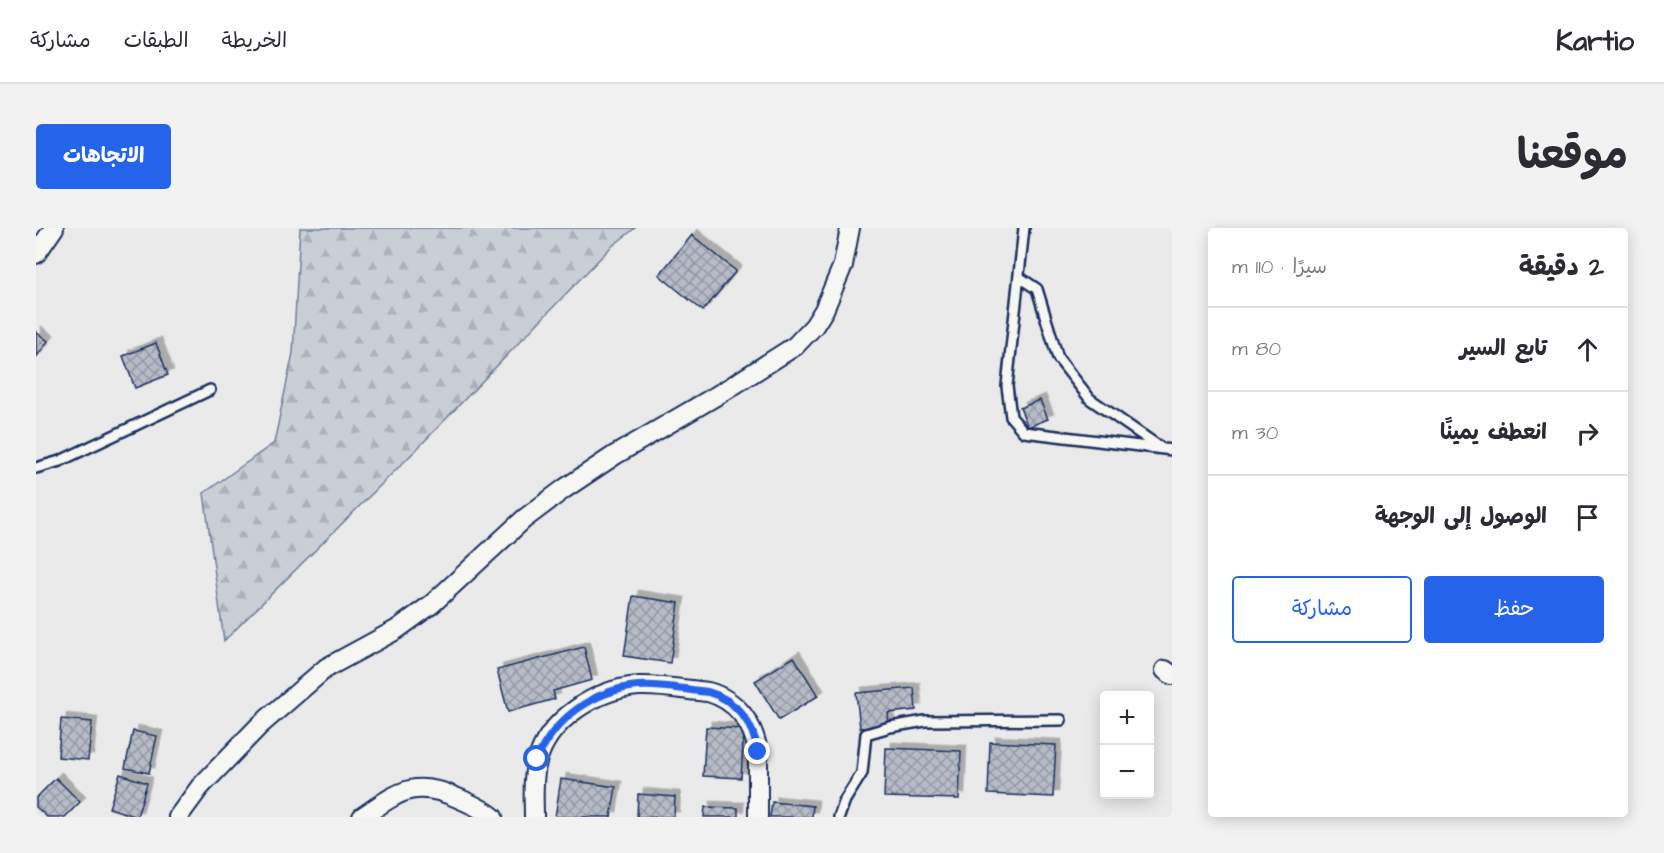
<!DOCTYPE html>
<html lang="ar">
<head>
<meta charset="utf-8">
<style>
	body { margin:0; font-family:"Architects Daughter","Playpen Sans Arabic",sans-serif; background:#f2f2f3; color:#2b2b33; direction:rtl }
	.controls { position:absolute; right:18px; bottom:18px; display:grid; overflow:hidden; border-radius:6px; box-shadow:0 3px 15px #0003 }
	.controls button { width:54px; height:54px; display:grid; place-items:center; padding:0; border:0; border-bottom:2px solid #e1e1e2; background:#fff; color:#2b2b33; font:30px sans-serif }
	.stop { position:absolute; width:18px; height:18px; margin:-14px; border:4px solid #2563eb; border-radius:50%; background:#fff }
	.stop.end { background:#2563eb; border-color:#fff; box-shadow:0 2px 6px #0008 }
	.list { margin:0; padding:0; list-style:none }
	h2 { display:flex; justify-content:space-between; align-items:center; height:78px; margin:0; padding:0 24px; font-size:26px }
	h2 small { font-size:20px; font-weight:400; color:#7c7c81 }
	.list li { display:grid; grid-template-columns:39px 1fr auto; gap:18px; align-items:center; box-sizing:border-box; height:84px; padding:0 24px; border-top:2px solid #e1e1e2 }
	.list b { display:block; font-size:22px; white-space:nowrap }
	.list em { font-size:20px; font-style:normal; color:#7c7c81 }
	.actions { display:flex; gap:12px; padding:18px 24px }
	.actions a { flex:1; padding:14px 0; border:2px solid #2563eb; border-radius:6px; text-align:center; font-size:21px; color:#2563eb }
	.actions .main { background:#2563eb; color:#fff }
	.icon { flex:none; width:33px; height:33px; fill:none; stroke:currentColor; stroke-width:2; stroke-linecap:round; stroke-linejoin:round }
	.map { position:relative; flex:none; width:1136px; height:589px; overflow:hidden; direction:ltr; border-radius:6px }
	header { display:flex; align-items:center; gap:36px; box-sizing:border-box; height:84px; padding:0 30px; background:#fff; border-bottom:2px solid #e1e1e2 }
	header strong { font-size:28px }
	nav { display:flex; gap:33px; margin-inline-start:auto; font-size:21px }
	.intro { display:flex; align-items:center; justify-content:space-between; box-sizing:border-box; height:144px; padding:0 36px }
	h1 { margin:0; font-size:42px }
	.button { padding:15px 27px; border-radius:6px; background:#2563eb; color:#fff; font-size:21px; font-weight:700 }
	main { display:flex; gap:36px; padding:0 36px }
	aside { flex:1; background:#fff; border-radius:6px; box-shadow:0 3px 15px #0003 }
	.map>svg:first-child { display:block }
</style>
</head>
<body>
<header>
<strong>Kartio</strong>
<nav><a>الخريطة</a><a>الطبقات</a><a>مشاركة</a></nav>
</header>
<div class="intro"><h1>موقعنا</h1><a class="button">الاتجاهات</a></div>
<main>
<aside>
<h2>2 دقيقة<small>سيرًا · 110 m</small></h2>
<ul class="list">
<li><svg class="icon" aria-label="ahead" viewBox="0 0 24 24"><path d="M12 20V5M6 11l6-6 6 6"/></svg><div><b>تابع السير</b></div><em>80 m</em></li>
<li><svg class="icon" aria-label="right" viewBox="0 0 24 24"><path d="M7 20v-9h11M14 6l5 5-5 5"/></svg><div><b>انعطف يمينًا</b></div><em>30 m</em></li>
<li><svg class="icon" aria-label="arrive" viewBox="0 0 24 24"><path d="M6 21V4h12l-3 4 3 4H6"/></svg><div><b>الوصول إلى الوجهة</b></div></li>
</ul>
<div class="actions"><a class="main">حفظ</a><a>مشاركة</a></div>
</aside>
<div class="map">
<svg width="1136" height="589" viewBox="0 0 1136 589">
	<defs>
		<pattern id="forest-firs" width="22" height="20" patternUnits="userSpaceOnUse" patternTransform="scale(1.5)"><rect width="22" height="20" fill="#caced5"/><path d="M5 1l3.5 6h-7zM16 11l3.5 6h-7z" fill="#adb1b9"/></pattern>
		<pattern id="building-cross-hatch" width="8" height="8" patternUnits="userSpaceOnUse" patternTransform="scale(1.5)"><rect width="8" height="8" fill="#b6bbc6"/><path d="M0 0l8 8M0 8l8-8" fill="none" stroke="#9398a4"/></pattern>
		<filter id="shadow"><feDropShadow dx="5.5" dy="-5.5" stdDeviation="0" flood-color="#0004"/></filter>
	</defs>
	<rect width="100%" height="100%" fill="#e9eae9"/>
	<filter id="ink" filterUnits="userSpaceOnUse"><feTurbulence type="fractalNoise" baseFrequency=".0167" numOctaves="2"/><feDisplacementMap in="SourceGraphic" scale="12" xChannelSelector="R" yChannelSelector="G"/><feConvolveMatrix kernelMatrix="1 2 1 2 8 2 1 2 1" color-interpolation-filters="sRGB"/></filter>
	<g filter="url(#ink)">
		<!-- forest -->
		<path fill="url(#forest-firs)" stroke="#727e9a" stroke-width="1.5" d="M264 0H599L574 20 380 222 188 413 168 265 238 215 257 125Z"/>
		<!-- building -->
		<path fill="url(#building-cross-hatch)" stroke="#1b2f5e" stroke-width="1.5" filter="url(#shadow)" d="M656 7 700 43 667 83 623 47Z
			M0 104 12 113 0 130Z
			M120 115 132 147 99 160 87 128Z
			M1004 172 1012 191 992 199 984 180Z
			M597 368 643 375 634 435 588 428Z
			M548 419 556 452 517 463 519 471 472 484 461 442Z
			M758 429 782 468 743 492 719 453Z
			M878 460 880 482 852 485 853 498 824 500 820 465Z
			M25 491 56 494 52 532 22 529Z
			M670 499 708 501 705 550 667 548Z
			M97 503 121 508 113 545 89 540Z
			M954 514 1020 517 1017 569 952 566Z
			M850 520 925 523 923 571 848 569Z
			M84 546 111 555 101 589 73 580Z
			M20 550 44 574 29 589H11L0 579V570Z
			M525 551 580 559 575 589H519Z
			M602 566 639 569 638 589H601Z
			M736 574 777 578 776 589H734Z
			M669 579 702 580V589H668Z"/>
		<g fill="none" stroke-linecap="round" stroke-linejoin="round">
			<!-- service casing -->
			<g stroke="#1b2f5e" stroke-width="14">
				<path id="service" d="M988 0 971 158 975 189 988 204 1136 222
					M983 49 1001 61 1022 130 1054 171 1125 220
					M0 240 24 233 174 162
					M803 589 809 572 826 545 830 506 854 499 889 493 1025 492"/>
			</g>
			<!-- minor casing -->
			<g stroke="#1b2f5e" stroke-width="22">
				<path id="minor" d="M0 26 18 0
					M1129 442 1136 447
					M142 589 164 559 223 498 290 440 360 402 396 376 488 291 528 261 579 227 690 162 759 118 778 98 788 82 807 37 814 0
					M326 589C364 563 379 550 424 571 435 576 447 581 457 589
					M498 589C498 571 496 551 501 534 512 491 561 461 603 458 625 457 650 462 672 464 701 472 717 495 722 523V589"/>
			</g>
			<!-- service -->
			<use href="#service" stroke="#f6f6f2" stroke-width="9"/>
			<!-- minor -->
			<use href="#minor" stroke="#f6f6f2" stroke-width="18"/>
		</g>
	</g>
	<g fill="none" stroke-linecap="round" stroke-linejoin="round" filter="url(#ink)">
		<!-- route -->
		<path stroke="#2563eb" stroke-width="8" d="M501 531C519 490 558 462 602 458 625 456 650 462 672 464 701 472 717 495 722 524"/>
	</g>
</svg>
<div class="controls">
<button>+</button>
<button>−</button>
</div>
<div class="stop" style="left:501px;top:531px"></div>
<div class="stop end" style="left:722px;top:524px"></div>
</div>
</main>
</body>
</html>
